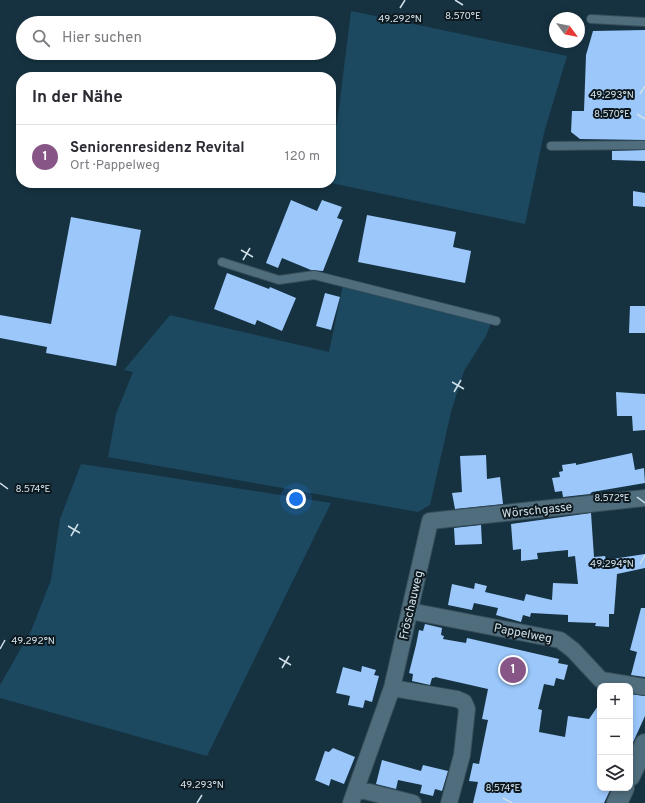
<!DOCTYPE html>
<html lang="de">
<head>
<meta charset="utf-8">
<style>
	body { margin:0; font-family:Overpass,sans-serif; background:#f7f7f7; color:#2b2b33 }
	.controls { position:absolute; right:12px; bottom:12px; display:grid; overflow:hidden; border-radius:8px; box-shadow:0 2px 6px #0003 }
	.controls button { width:36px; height:36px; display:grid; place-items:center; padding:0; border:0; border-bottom:1px solid #e1e1e2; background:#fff; color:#2b2b33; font:20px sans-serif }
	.compass { position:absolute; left:549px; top:12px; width:36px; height:36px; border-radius:50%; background:#fff; box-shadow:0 2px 6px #0003; rotate:122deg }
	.you { position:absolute; left:296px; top:499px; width:14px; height:14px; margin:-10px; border:3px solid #fff; border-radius:50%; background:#1a73e8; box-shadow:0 0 0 6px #1a73e833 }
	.badge { display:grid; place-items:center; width:26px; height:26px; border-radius:50%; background:#875586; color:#fff; font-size:13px; font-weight:700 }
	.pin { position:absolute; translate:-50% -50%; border:2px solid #fff; box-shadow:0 1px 4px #0006 }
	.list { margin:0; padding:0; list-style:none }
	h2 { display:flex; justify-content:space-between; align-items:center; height:52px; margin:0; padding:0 16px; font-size:17px }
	h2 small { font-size:13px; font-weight:400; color:#7c7c81 }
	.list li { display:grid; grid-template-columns:26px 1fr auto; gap:12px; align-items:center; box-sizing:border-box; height:64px; padding:0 16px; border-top:1px solid #e1e1e2 }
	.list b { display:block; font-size:15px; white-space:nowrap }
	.list p { margin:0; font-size:13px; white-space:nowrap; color:#7c7c81 }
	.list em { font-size:13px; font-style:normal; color:#7c7c81 }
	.icon { flex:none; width:22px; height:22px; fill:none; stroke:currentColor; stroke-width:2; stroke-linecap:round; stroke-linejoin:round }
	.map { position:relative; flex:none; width:645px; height:803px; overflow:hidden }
	.search { position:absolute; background:#fff; box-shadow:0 2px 6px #0003; left:16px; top:16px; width:320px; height:44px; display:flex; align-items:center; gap:10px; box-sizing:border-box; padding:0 14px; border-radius:22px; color:#7c7c81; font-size:15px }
	.panel { position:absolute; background:#fff; box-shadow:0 2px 6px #0003; left:16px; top:72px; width:320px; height:116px; border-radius:16px }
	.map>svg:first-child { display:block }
</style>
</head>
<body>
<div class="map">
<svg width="645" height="803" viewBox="0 0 645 803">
	<rect width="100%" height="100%" fill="#163241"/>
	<!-- green -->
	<path fill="#1c4960" d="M351 11 567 56 544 133 525 224 331 183V133L337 124Z
		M344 280 494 315 486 336 464 371 451 412 430 505 418 512 108 457 116 414 133 372 124 370 170 315 329 352Z
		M81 464 147 474 331 503 207 756 0 698V685L31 631 51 580 60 519Z"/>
	<!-- building -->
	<path fill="#9bc7fb" d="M645 30V140L580 139 571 132 572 111H584L586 55 593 31Z
		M645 150V161L612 160V151Z
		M633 191 645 193V207L633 206Z
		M291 200 317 211 322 200 342 207 337 218 343 220 323 271 311 270 282 258 278 268 266 263Z
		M367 215 456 232 453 247 471 251 465 283 358 262Z
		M71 217 141 230 116 366 46 353 47 347 0 338V315L51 324Z
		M227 273 269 289 270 287 296 298 282 331 257 320 255 325 214 309Z
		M325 293 340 297 331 330 316 326Z
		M630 306H645V333H629Z
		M616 392 645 394V430L633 431 632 416H617Z
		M632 453 635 470 644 468 645 483 592 492 590 494 563 497 562 491 555 492 552 478 560 477 559 472 563 471 562 465 576 463V465Z
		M486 455 487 479 500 477 503 504 455 509 452 493 462 492 460 456Z
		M591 513 594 557 605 556 606 560 645 554V568L617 574 614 614H609V627L595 626 596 623 568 622V615L531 613 530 617 523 615 521 622 496 615 498 608 474 603 472 610 448 605 452 584 474 589 475 583 487 586 485 592 524 601 526 594 552 600 553 583 578 584 575 556 568 557V550L537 553 538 559 521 561V549L513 550 511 524Z
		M481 525 482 544 455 545 454 528Z
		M641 608H645V677L631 675 637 652 630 650Z
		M425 624 442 628 441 635 444 636 443 639 466 643 467 638 559 659 558 663 568 665 564 680 556 678 554 686 544 684 538 709 542 710 539 732 565 737 568 716 589 719 600 703V788H611L604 803H473L478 782 469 781 473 763 479 764 488 720 482 719 488 689 435 677 434 678H432L430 685 412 681 413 674 409 673 416 645 419 630 423 631Z
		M362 666 376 670 374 675 379 676 372 702 365 700 363 708 348 705 350 696 336 693 343 667 361 672Z
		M630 694 645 696V716L630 749Z
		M333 748 355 757 344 784 331 779 329 786 315 780 325 751 329 752Z
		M382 760 421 771 423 765 448 771 442 791 435 789 433 796 420 793 422 785 398 780 396 789 376 784Z"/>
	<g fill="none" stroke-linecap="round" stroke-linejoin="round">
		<!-- service casing -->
		<g stroke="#364d59" stroke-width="10">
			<path id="service" d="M591 19 645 22
				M551 146 645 145
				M222 262 279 280 314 275 496 321"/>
		</g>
		<!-- minor casing -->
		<g stroke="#364d59" stroke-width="18">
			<path id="minor" d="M410 611 560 640 573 650 601 680 645 687
				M392 688 457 699 464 702 467 709 462 755 449 803
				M357 789 413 803
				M351 803 392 688 430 521 645 498"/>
		</g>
		<!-- tertiary casing -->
		<g stroke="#364d59" stroke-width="22">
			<path id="tertiary" d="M630 776 645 744
				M617 803 624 788"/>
		</g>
		<!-- service -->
		<use href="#service" stroke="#506d7d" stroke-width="8"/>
		<!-- minor -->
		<use href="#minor" stroke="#506d7d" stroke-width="16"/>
		<!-- tertiary -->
		<use href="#tertiary" stroke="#506d7d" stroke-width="20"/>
	</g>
	<!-- ticks -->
	<path fill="none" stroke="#d0e0e9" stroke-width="1.5" d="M455 0 463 5M400 8 405 0M640 94 645 86M637 114 645 119M241 250 253 257M243 260 250 248M452 382 464 389M454 392 461 380M0 483 8 489M637 497 645 503M68 526 80 533M71 536 78 524M640 564 645 555M0 649 5 640M279 658 291 665M282 668 289 656M503 798 512 803M197 803 202 795"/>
	<g text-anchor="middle" stroke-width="4" stroke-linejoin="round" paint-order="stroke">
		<!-- street labels -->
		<g font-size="12" fill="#d0e0e9" stroke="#0d191f">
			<text transform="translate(537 510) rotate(-6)" y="4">Wörschgasse</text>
			<text transform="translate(411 605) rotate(-77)" y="4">Fröschauweg</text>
			<text transform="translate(523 633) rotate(11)" y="4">Pappelweg</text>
		</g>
	</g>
	<g font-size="10" text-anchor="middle" fill="#d0e0e9" stroke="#0d191f" stroke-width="4" stroke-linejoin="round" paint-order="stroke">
		<text x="463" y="19">8.570°E</text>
		<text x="400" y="22">49.292°N</text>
		<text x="612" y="98">49.293°N</text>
		<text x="612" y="117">8.570°E</text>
		<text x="33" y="492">8.574°E</text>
		<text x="612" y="501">8.572°E</text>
		<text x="612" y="567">49.294°N</text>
		<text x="33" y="644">49.292°N</text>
		<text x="202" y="788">49.293°N</text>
		<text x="503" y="791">8.574°E</text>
	</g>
</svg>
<div class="controls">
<button>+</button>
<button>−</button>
<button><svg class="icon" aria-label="layers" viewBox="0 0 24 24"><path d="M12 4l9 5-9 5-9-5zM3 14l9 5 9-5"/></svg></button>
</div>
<svg class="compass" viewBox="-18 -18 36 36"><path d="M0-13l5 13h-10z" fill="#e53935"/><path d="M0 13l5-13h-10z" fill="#7c7c81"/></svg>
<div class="you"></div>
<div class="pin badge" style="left:513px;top:670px">1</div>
<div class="search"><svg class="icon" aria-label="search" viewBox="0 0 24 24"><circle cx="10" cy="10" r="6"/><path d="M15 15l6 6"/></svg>Hier suchen</div>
<section class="panel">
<h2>In der Nähe<small></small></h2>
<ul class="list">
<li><span class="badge">1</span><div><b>Seniorenresidenz Revital</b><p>Ort · Pappelweg</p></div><em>120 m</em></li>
</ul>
</section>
</div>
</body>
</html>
